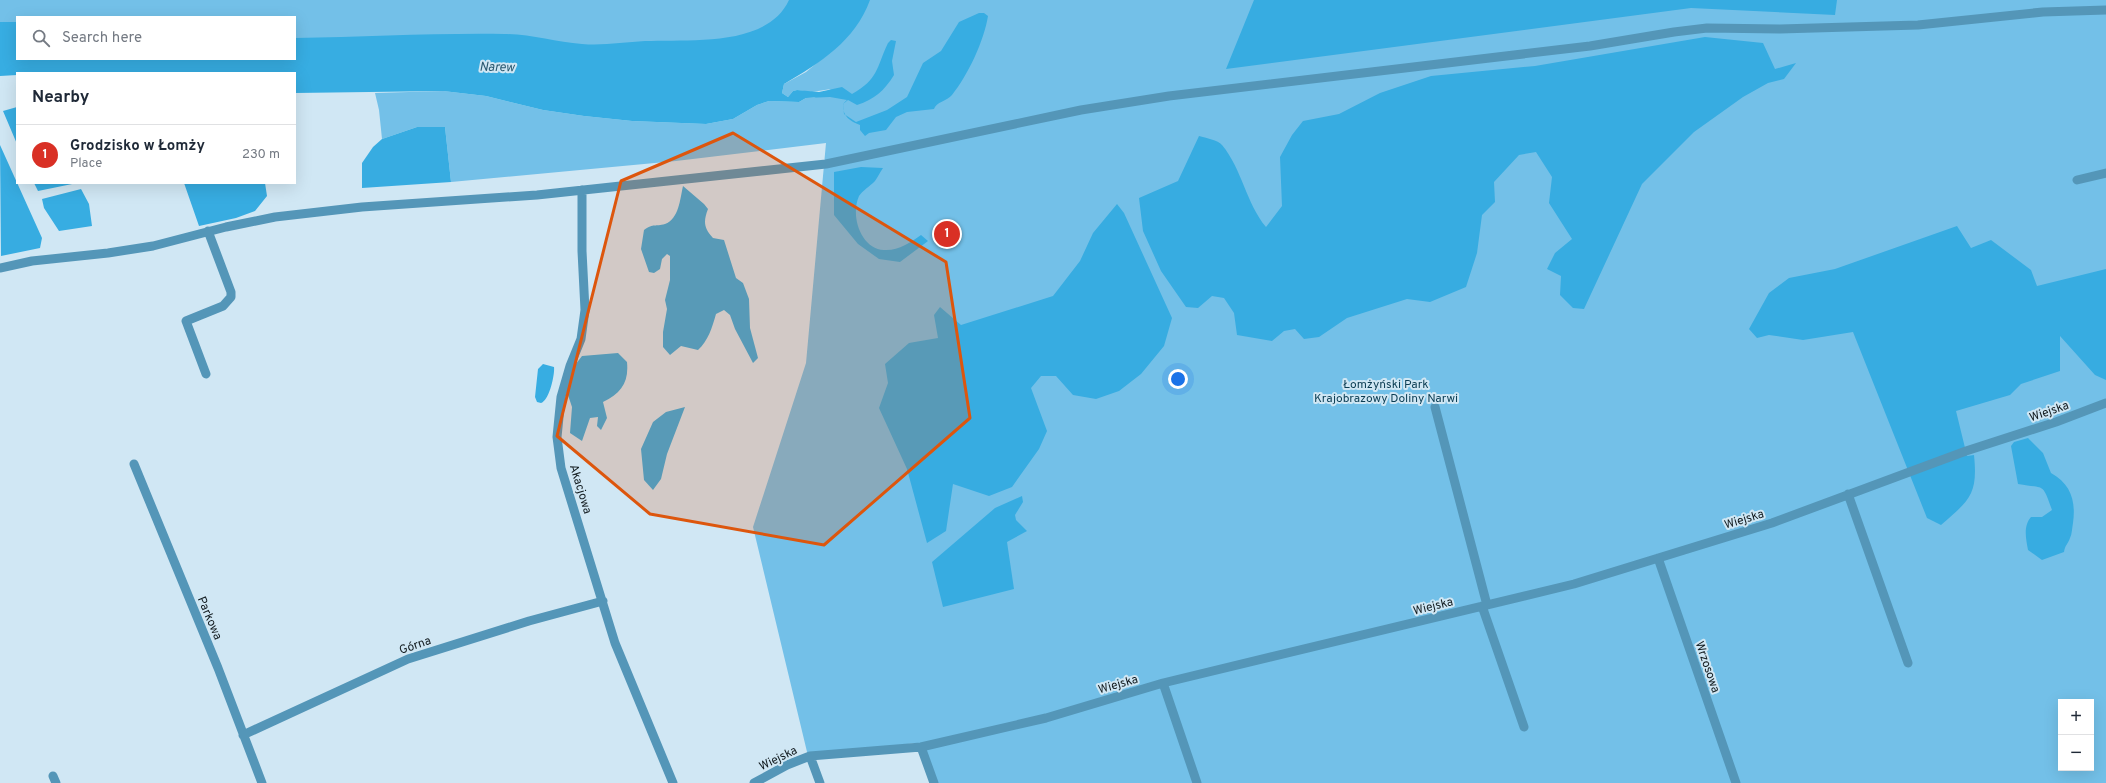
<!DOCTYPE html>
<html lang="en">
<head>
<meta charset="utf-8">
<style>
	body { margin:0; font-family:Overpass,sans-serif; background:#f2f2f3; color:#1f2937 }
	.controls { position:absolute; right:12px; bottom:12px; display:grid; overflow:hidden; border-radius:0px; box-shadow:0 4px 16px #0002 }
	.controls button { width:36px; height:36px; display:grid; place-items:center; padding:0; border:0; border-bottom:1px solid #e0e1e3; background:#fff; color:#1f2937; font:20px sans-serif }
	.you { position:absolute; left:1178px; top:379px; width:14px; height:14px; margin:-10px; border:3px solid #fff; border-radius:50%; background:#1a73e8; box-shadow:0 0 0 6px #1a73e833 }
	.badge { display:grid; place-items:center; width:26px; height:26px; border-radius:50%; background:#d93025; color:#fff; font-size:13px; font-weight:700 }
	.pin { position:absolute; translate:-50% -50%; border:2px solid #fff; box-shadow:0 1px 4px #0006 }
	.list { margin:0; padding:0; list-style:none }
	h2 { display:flex; justify-content:space-between; align-items:center; height:52px; margin:0; padding:0 16px; font-size:17px }
	h2 small { font-size:13px; font-weight:400; color:#747a83 }
	.list li { display:grid; grid-template-columns:26px 1fr auto; gap:12px; align-items:center; box-sizing:border-box; height:60px; padding:0 16px; border-top:1px solid #e0e1e3 }
	.list b { display:block; font-size:15px; white-space:nowrap }
	.list p { margin:0; font-size:13px; white-space:nowrap; color:#747a83 }
	.list em { font-size:13px; font-style:normal; color:#747a83 }
	.icon { flex:none; width:22px; height:22px; fill:none; stroke:currentColor; stroke-width:2; stroke-linecap:round; stroke-linejoin:round }
	.map { position:relative; flex:none; width:2106px; height:783px; overflow:hidden }
	.search { position:absolute; background:#fff; box-shadow:0 4px 16px #0002; left:16px; top:16px; width:280px; height:44px; display:flex; align-items:center; gap:10px; box-sizing:border-box; padding:0 14px; border-radius:0px; color:#747a83; font-size:15px }
	.panel { position:absolute; background:#fff; box-shadow:0 4px 16px #0002; left:16px; top:72px; width:280px; height:112px; border-radius:0px }
	.map>svg:first-child { display:block }
</style>
</head>
<body>
<div class="map">
<svg width="2106" height="783" viewBox="0 0 2106 783">
	<rect width="100%" height="100%" fill="#d0e7f4"/>
	<!-- green -->
	<path fill="#73c0e8" fill-rule="evenodd" d="M0 0H2106V783H930L916 743 808 756 753 527 806 363 826 143 676 161 451 182 445 127H417L382 139 379 110 375 93 443 91 486 96 543 110 584 116 632 121 706 124 733 119 757 105 769 101 799 102 806 98H814L831 89 812 92 797 90 793 91 788 97 782 93 784 84 806 72 834 49 835 47 295 59V17H17V59L0 67ZM2061 702H2091V768H2061Z"/>
	<!-- forest -->
	<path fill="#37ace1" d="M1254 0H1837L1835 15 1691 8 1226 69Z
		M1705 37 1763 43 1775 69 1796 63 1784 79 1768 83 1743 97 1694 132 1642 184 1584 309 1573 308 1560 295 1561 276 1547 269 1555 253 1572 239 1549 203 1552 177 1536 152 1519 155 1494 182 1495 202 1482 215 1477 253 1466 287 1430 302 1407 299 1347 318 1319 337 1304 339 1295 329 1284 331 1272 341 1237 335 1234 313 1224 298 1212 296 1198 308 1186 307 1161 271 1143 231 1139 198 1178 181 1199 136C1206 138 1218 140 1222 145 1242 169 1246 203 1266 227L1282 206 1280 157 1292 135 1303 121 1339 114 1380 93 1431 76 1535 66Z
		M417 127H445L451 182 362 188V163L373 147 382 139Z
		M0 145 42 238 40 248 1 256Z
		M861 167 883 168C880 172 878 177 875 181 870 186 862 191 859 196 850 216 861 249 884 250 898 251 910 243 921 235L928 241 900 262 879 259 858 244 834 215V172Z
		M184 183H265L267 196 255 211 236 218 199 226Z
		M683 186 704 204 708 209C703 222 704 228 713 238L724 240 736 278 743 283 749 299 750 328 758 358 753 363 735 329 730 315 724 310 716 314C712 328 708 341 698 350L681 346 670 355 663 347V332L667 309 665 300 670 280V256L667 254 662 259 660 269 654 273 649 272 641 249 644 230C654 223 655 227 665 224 679 219 680 199 683 186Z
		M1117 204 1124 213 1172 318 1164 346 1141 374 1119 391 1096 399 1073 395 1056 376H1041L1031 388 1047 431 1039 449 1012 487 989 496 953 484 946 531 927 543 907 469 879 408 888 383 885 364 909 343 938 338 934 315 940 307 961 325 1053 296 1080 261 1093 233Z
		M1957 226 1971 248 1991 240 2031 270 2037 286 2106 269V380L2095 375 2060 336V371L2021 384 2010 395 1956 411 1967 456 1974 455C1978 494 1970 500 1941 525L1927 518 1853 332 1803 340 1769 335 1757 338 1749 329 1769 293 1789 278 1835 269Z
		M618 353 627 362C629 383 621 393 603 402L607 418 601 430 597 426 598 417 590 418 582 441 570 433 572 407 567 392 572 369 582 356Z
		M685 407 667 454 661 479 653 490 644 480 641 449 653 422 666 412Z
		M2028 438 2043 453 2051 473C2071 484 2076 501 2073 523 2072 528 2072 534 2070 538 2068 544 2065 545 2064 552L2042 560 2028 550C2026 539 2023 526 2031 517H2042L2052 510C2042 482 2045 489 2018 484L2011 446 2014 442Z
		M1022 496 1023 502 1015 515 1016 520 1027 531 1007 542 1014 589 943 607 932 562 995 508Z"/>
	<!-- water -->
	<path fill="#37ade2" d="M789 0H870C855 41 820 63 784 84L782 93 788 97 793 91 797 90 819 92 842 87 852 94C879 79 876 68 888 43L891 40 896 41 892 61 894 75C884 91 875 99 857 105L848 100 843 104 844 114 856 122 887 110 907 97 923 63 941 51 959 22 979 13H984L988 16C984 41 968 75 952 95 947 101 936 102 934 109L907 112 896 117 886 130 869 133 865 136 860 130V125C850 121 843 117 843 105 844 102 846 101 847 100L830 97 806 98 799 102 769 101 757 105 733 119 706 124 632 121 584 116 543 110 486 96 443 91 295 93V73H17V75L0 76V22H17V59H295V38C365 37 434 33 504 34 530 34 556 42 582 44 603 46 624 42 645 41 687 39 767 48 789 0Z
		M17 107V144L3 111Z
		M34 183H77L38 191Z
		M81 189 89 204 92 226 59 231 44 208 42 199Z
		M543 364 554 367C555 375 549 401 541 403L537 402 535 397 538 369Z"/>
	<g fill="none" stroke-linecap="round" stroke-linejoin="round">
		<!-- minor -->
		<path stroke="#5496b8" stroke-width="9" d="M2077 180 2106 173
			M582 190V251L585 310 581 339 570 366 561 397 557 437 561 468 615 643 673 783
			M0 268 32 261 108 253 153 246 226 227 275 217 362 207 537 195 826 164 1081 110 1169 96 1590 46 1674 32 1707 28 1780 29 1918 25 2043 12 2106 10
			M206 374 186 321 223 306 231 297V292L208 231
			M1435 407 1487 605
			M134 464 218 668 262 783
			M1848 494 1908 663
			M1658 558 1736 783
			M1482 606 1524 727
			M1163 683 1197 783
			M243 735 408 659 529 621 603 601
			M921 747 934 783
			M810 756 820 783
			M53 776 56 783
			M754 783 787 765 810 756 921 747 1046 718 1163 683 1574 584 1772 523 1966 451 2056 422 2106 403"/>
	</g>
	<!-- marked area -->
	<path fill="#dd560d" fill-opacity="0.2" stroke="#dd560d" stroke-width="3" stroke-linejoin="round" d="M733 133 946 262 970 418 824 545 650 514 557 436 621 181Z"/>
	<g text-anchor="middle" stroke-width="4" stroke-linejoin="round" paint-order="stroke">
		<!-- park labels -->
		<g font-size="12" fill="#0b3d53" stroke="#d0e7f4">
			<text x="1386" y="388">Łomżyński Park<tspan x="1386" dy="14">Krajobrazowy Doliny Narwi</tspan></text>
		</g>
		<!-- street labels -->
		<g font-size="12" fill="#111a1e" stroke="#d0e7f4">
			<text transform="translate(2049 411) rotate(-19)" y="4">Wiejska</text>
			<text transform="translate(581 489) rotate(73)" y="4">Akacjowa</text>
			<text transform="translate(1744 519) rotate(-17)" y="4">Wiejska</text>
			<text transform="translate(1433 606) rotate(-14)" y="4">Wiejska</text>
			<text transform="translate(210 618) rotate(67)" y="4">Parkowa</text>
			<text transform="translate(415 645) rotate(-19)" y="4">Górna</text>
			<text transform="translate(1708 667) rotate(71)" y="4">Wrzosowa</text>
			<text transform="translate(1118 684) rotate(-16)" y="4">Wiejska</text>
			<text transform="translate(778 758) rotate(-26)" y="4">Wiejska</text>
		</g>
		<!-- water labels -->
		<g font-size="13" font-style="italic" fill="#2a586f" stroke="#d0e7f4">
			<text transform="translate(497 66) rotate(1)" y="5">Narew</text>
		</g>
	</g>
</svg>
<div class="controls">
<button>+</button>
<button>−</button>
</div>
<div class="you"></div>
<div class="pin badge" style="left:947px;top:234px">1</div>
<div class="search"><svg class="icon" aria-label="search" viewBox="0 0 24 24"><circle cx="10" cy="10" r="6"/><path d="M15 15l6 6"/></svg>Search here</div>
<section class="panel">
<h2>Nearby<small></small></h2>
<ul class="list">
<li><span class="badge">1</span><div><b>Grodzisko w Łomży</b><p>Place</p></div><em>230 m</em></li>
</ul>
</section>
</div>
</body>
</html>
